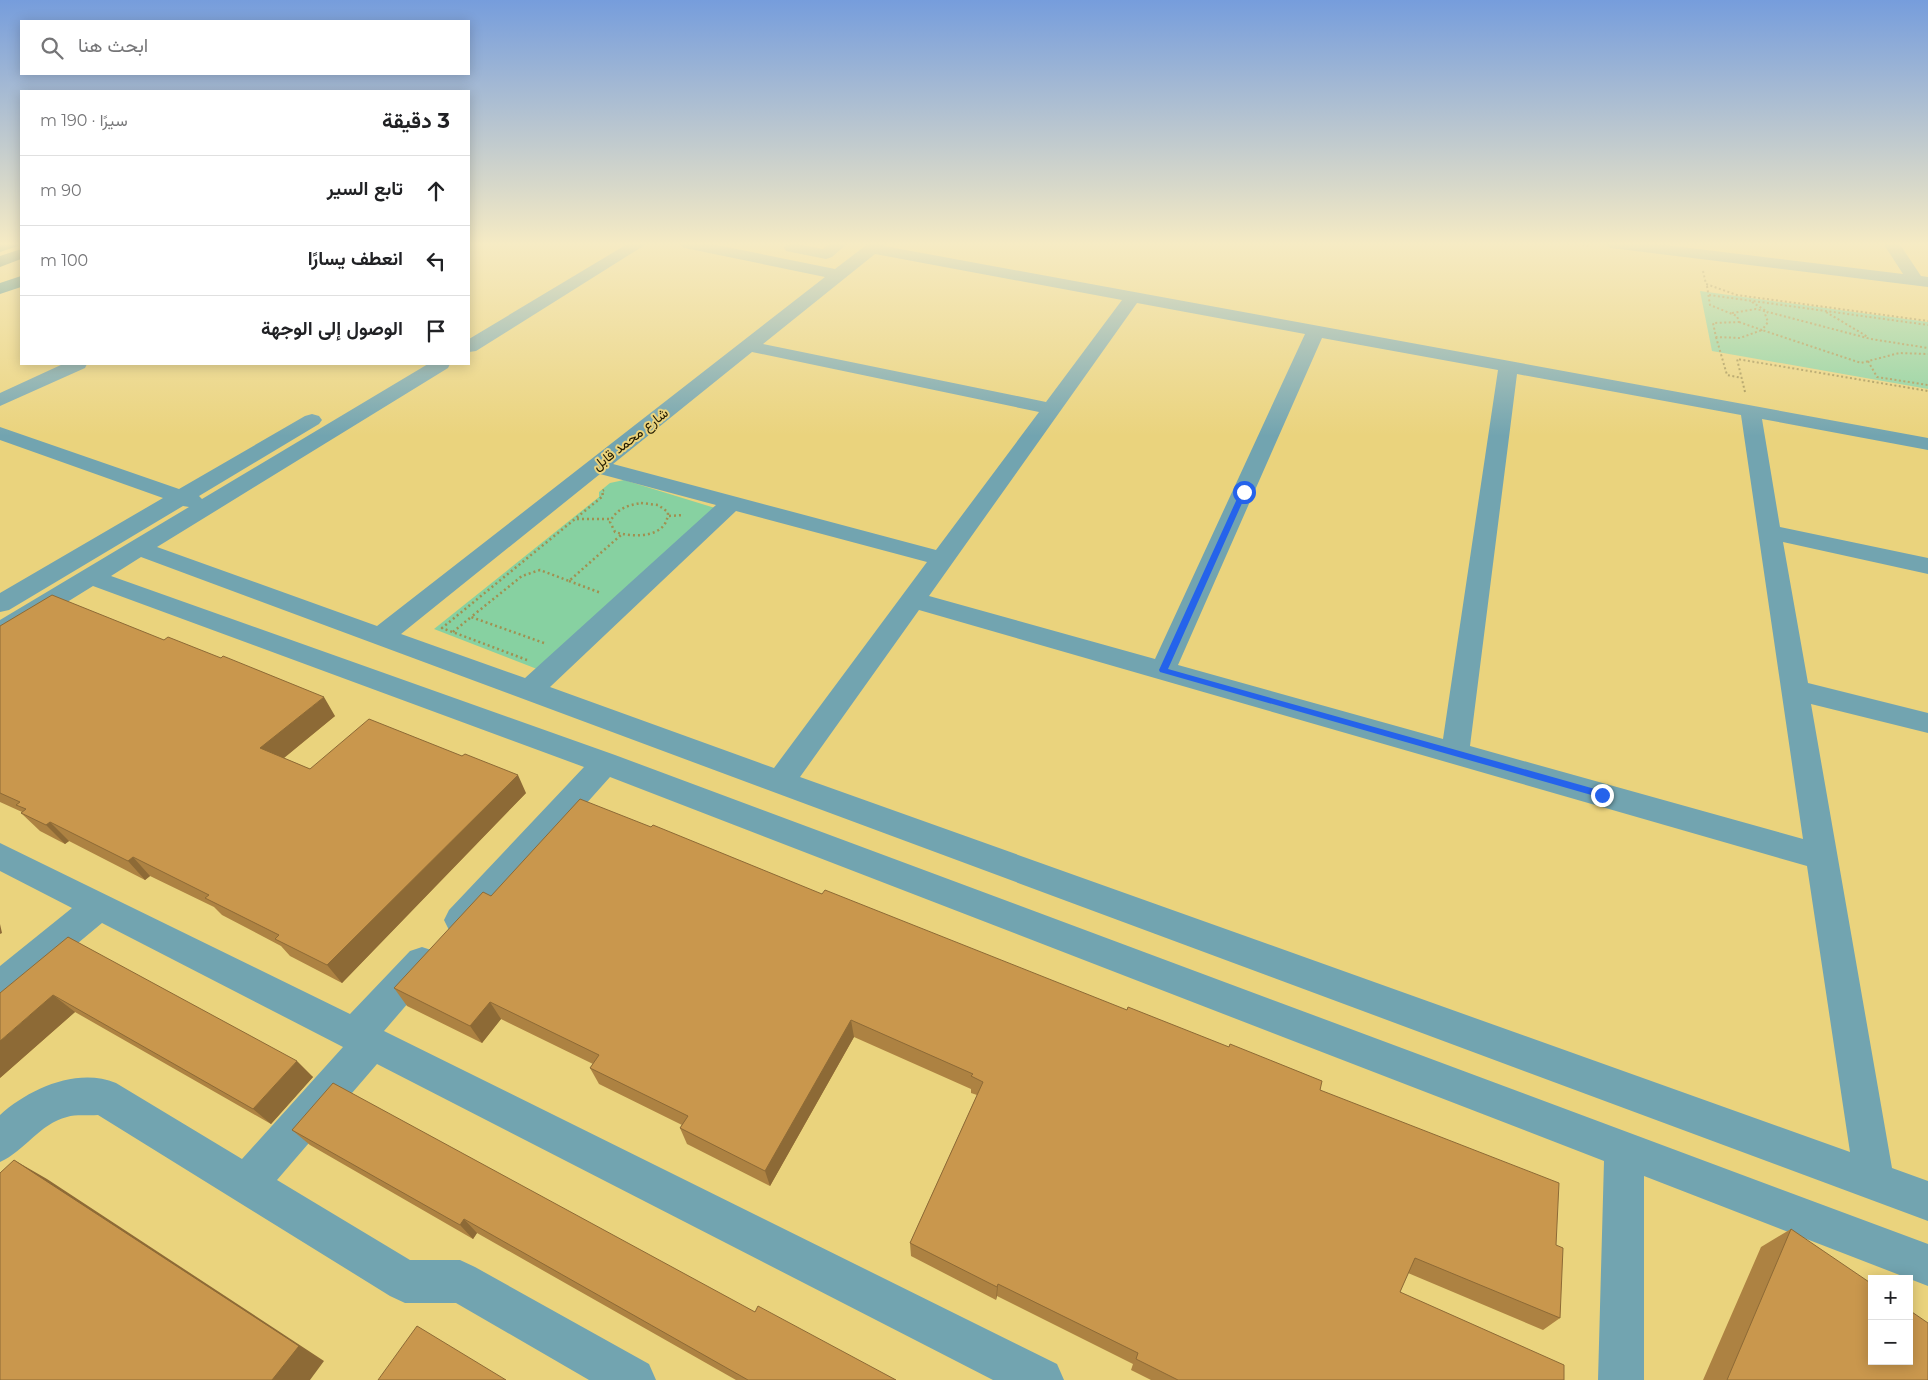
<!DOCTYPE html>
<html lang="ar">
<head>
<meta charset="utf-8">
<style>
	body { margin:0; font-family:Montserrat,Vazirmatn,sans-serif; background:#f2f2f2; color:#202124; direction:rtl }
	.controls { position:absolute; right:15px; bottom:15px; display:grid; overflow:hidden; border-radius:0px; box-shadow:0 2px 12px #0003 }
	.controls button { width:45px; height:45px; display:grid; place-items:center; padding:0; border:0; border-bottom:1px solid #e0e0e0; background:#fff; color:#202124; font:25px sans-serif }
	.stop { position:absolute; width:15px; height:15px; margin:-11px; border:4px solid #2563eb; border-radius:50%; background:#fff }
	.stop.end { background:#2563eb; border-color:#fff; box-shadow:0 1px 5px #0008 }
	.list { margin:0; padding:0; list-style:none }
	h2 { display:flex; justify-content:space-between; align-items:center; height:65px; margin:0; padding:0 20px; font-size:21px }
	h2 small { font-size:16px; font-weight:400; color:#757577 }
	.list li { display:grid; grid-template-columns:32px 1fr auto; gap:15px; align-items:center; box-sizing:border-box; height:70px; padding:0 20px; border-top:1px solid #e0e0e0 }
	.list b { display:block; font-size:19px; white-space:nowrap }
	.list em { font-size:16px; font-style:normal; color:#757577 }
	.icon { flex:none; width:28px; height:28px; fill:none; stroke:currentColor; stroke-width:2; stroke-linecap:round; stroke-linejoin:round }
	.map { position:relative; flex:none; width:1928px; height:1380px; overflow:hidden; direction:ltr }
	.search { position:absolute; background:#fff; box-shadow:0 2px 12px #0003; left:20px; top:20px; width:450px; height:55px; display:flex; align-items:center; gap:12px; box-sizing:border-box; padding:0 18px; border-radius:0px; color:#757577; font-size:19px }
	.panel { position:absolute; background:#fff; box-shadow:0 2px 12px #0003; left:20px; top:90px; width:450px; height:275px; border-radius:0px; direction:rtl }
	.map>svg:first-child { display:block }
</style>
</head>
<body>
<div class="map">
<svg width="1928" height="1380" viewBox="0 0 1928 1380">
	<rect width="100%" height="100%" fill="#ead37d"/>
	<!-- green -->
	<path fill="#87d1a1" d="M1700 291 1928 322V389L1712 351Z
		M624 480 715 508 537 669 434 629 599 497V492L610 483Z"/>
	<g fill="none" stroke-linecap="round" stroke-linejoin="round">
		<!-- path-far1 -->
		<path stroke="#a19050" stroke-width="2" stroke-dasharray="2 2.5" stroke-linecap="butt" d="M1564 243 1591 246
			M1703 271 1706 284 1737 295 1928 321
			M1707 286 1710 305 1737 316 1739 322 1713 323 1716 337 1740 338 1762 330 1861 363 1899 353 1928 354
			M1709 295 1928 325
			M1752 302 1766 311
			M1826 312 1868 337
			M1732 313 1756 309 1768 312
			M1739 322 1762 330 1768 322 1765 314 1768 312 1871 339 1928 348
			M1716 337 1727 375 1742 378
			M1868 361 1877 377 1928 385
			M1745 392 1737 359 1928 391"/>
		<!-- path -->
		<path stroke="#a19050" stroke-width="2.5" stroke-dasharray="2 3" stroke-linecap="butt" d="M641 503 658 505 668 512C668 538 634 538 615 532L610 522C616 509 628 505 641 503Z
			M669 516 684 515
			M577 519H611
			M569 581 601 593
			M453 632 471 617
			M544 643 471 617 522 576 540 570 569 581 621 535
			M527 660 442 628 603 496 602 491 604 490"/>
		<!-- minor -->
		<path fill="#72a4b0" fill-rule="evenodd" d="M629 243H648L476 351 469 352V339Z
			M677 243H707L835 269 869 243H887L884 246 1928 438V450L1762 419 1780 527 1928 558V574L1783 542 1808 683 1928 713V733L1811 704 1892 1168 1928 1181V1221L141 557 111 576 615 755 1928 1244V1286L1644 1176V1380H1598L1604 1161 610 777 473 930 461 934 449 930 444 920 449 910 584 767 93 586 9 638 0 641V620L189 507 183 506 9 610 0 612V593L163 498 0 440V427L179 489 305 416 312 414 319 416 322 420 319 424 199 496 202 499 428 364H450L448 368 157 547 377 626 825 277 685 248ZM875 254 1122 300 1046 402 763 344ZM1137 303 1305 334 1155 659 929 596ZM1322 338 1498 370 1443 739 1178 665ZM752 352 1039 412 936 550 613 464ZM1517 374 1741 415 1803 839 1470 746ZM600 474 716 505 525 678 401 634ZM736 511 927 562 774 768 550 687ZM919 610 1807 866 1850 1152 800 777Z
			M792 243 823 249 830 243H848L832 257 826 259 786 251 784 248 786 245Z
			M1603 243H1649L1903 274 1883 243H1899L1921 276 1928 277V287L1611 248Z
			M63 364H87L85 368 0 406V393Z
			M0 843 350 1014 410 951 422 947 434 951 439 962 434 973 384 1031 1057 1364 1064 1380H993L377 1064 277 1180 410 1260H460L475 1267 649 1364 656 1380H589L456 1303H405L390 1296 98 1115C88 1116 76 1114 67 1117 39 1124 25 1151 0 1162V1115C29 1089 77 1067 116 1083L242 1159 343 1047 102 923 12 998 0 1003V966L72 908 0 871Z"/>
		<!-- major -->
		<path fill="#1c7789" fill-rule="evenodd" d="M0 243H20L18 246 0 252Z
			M21 276V287L0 294V283Z"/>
		<!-- highway -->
		<path fill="#176474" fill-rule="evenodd" d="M21 249V259L0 267V256Z"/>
	</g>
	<!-- wall -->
	<path fill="#ad8242" d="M0 626 335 716 284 758 310 769 526 793 342 983 290 956 281 946 222 915 214 907 150 876 145 880 69 841 65 844 40 831 21 813 22 812 0 802Z
		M822 894 1320 1090 1556 1245 1560 1318 1543 1330 1408 1273 1400 1292 1564 1380H1151L1131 1370 1133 1364 997 1296 996 1300 911 1256 910 1243 977 1095 971 1093V1089L854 1037 770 1186 687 1144 680 1128 682 1125 599 1084 590 1068 593 1064 501 1019 482 1043 407 1006 394 988 491 896Z
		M68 937 313 1077 271 1124 75 1012 0 1078Z
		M292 1130 755 1312 896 1380H736L477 1233 473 1239 310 1145Z
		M1791 1229 1928 1380H1703L1761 1247Z"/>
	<!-- shaded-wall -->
	<path fill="#8d6a36" d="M324 697 335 716 274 766 260 748Z
		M518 775 526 793 342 983 327 965Z
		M50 822 69 841 65 844 46 825Z
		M133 857 150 876 145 880 128 861Z
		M0 924 2 933 0 934Z
		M53 995 75 1012 0 1078V1041Z
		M490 1002 501 1019 482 1043 470 1026Z
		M851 1020 854 1037 770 1186 765 1171Z
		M297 1061 313 1077 271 1124 253 1109Z
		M14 1160 47 1179 324 1361 310 1380H272Z
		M464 1219 477 1233 473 1239 460 1225Z
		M998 1284 997 1296 996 1300 997 1287Z"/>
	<!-- building -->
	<path fill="#c9974d" stroke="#8d6a36" d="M52 595 164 640 168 637 221 658 223 656 324 697 260 748 310 769 369 719 462 756 465 754 518 775 327 965 275 939 279 935 205 898 209 895 133 857 128 861 50 822 46 825 21 813 26 809 16 805 20 802 0 793V626Z
		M580 799 651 827 653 825 822 894 825 890 1127 1010 1128 1007 1229 1047 1230 1044 1322 1081 1320 1090 1559 1183 1556 1245 1563 1248 1560 1318 1415 1258 1400 1292 1564 1365V1380H1178L1136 1359 1138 1353 998 1284 997 1287 910 1243 983 1082 971 1076 973 1074 851 1020 765 1171 680 1128 688 1116 590 1068 599 1055 490 1002 470 1026 394 988 483 892 491 896Z
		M68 937 297 1061 253 1109 53 995 0 1041V993Z
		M333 1083 755 1312 758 1306 896 1380H748L464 1219 460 1225 292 1130Z
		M14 1160 299 1346 272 1380H0V1173Z
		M1791 1229 1872 1284V1361H1909V1310L1928 1323V1380H1727Z
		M417 1326 506 1380H378Z"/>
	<!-- sky -->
	<linearGradient id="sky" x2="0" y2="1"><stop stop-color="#769ddc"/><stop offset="0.56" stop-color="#f6ebc4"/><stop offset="1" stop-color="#f6ebc4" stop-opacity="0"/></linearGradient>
	<rect width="1928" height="436" fill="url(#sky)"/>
	<!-- route -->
	<path fill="#2563eb" d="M1241 490 1247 492 1168 669 1602 791 1606 795 1605 797 1602 798 1160 672 1159 670Z"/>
	<g text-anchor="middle" stroke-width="4" stroke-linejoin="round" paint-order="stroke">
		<!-- far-street labels -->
		<g font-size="14" fill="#231c02" stroke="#ead37d">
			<text transform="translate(630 439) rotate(-38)" y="5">شارع محمد قابل</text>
		</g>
	</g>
</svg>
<div class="controls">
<button>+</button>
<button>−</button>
</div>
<div class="stop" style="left:1244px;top:492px"></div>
<div class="stop end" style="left:1602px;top:795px"></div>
<div class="search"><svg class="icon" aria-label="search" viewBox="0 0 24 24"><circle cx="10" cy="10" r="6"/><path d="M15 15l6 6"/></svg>ابحث هنا</div>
<section class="panel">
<h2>3 دقيقة<small>سيرًا · 190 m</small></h2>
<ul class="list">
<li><svg class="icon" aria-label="ahead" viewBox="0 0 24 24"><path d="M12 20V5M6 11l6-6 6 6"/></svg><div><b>تابع السير</b></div><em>90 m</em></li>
<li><svg class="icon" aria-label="left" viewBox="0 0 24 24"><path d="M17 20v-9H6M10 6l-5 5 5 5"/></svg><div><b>انعطف يسارًا</b></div><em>100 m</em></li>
<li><svg class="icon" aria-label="arrive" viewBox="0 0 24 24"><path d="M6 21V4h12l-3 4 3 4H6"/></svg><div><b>الوصول إلى الوجهة</b></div></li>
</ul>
</section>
</div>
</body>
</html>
